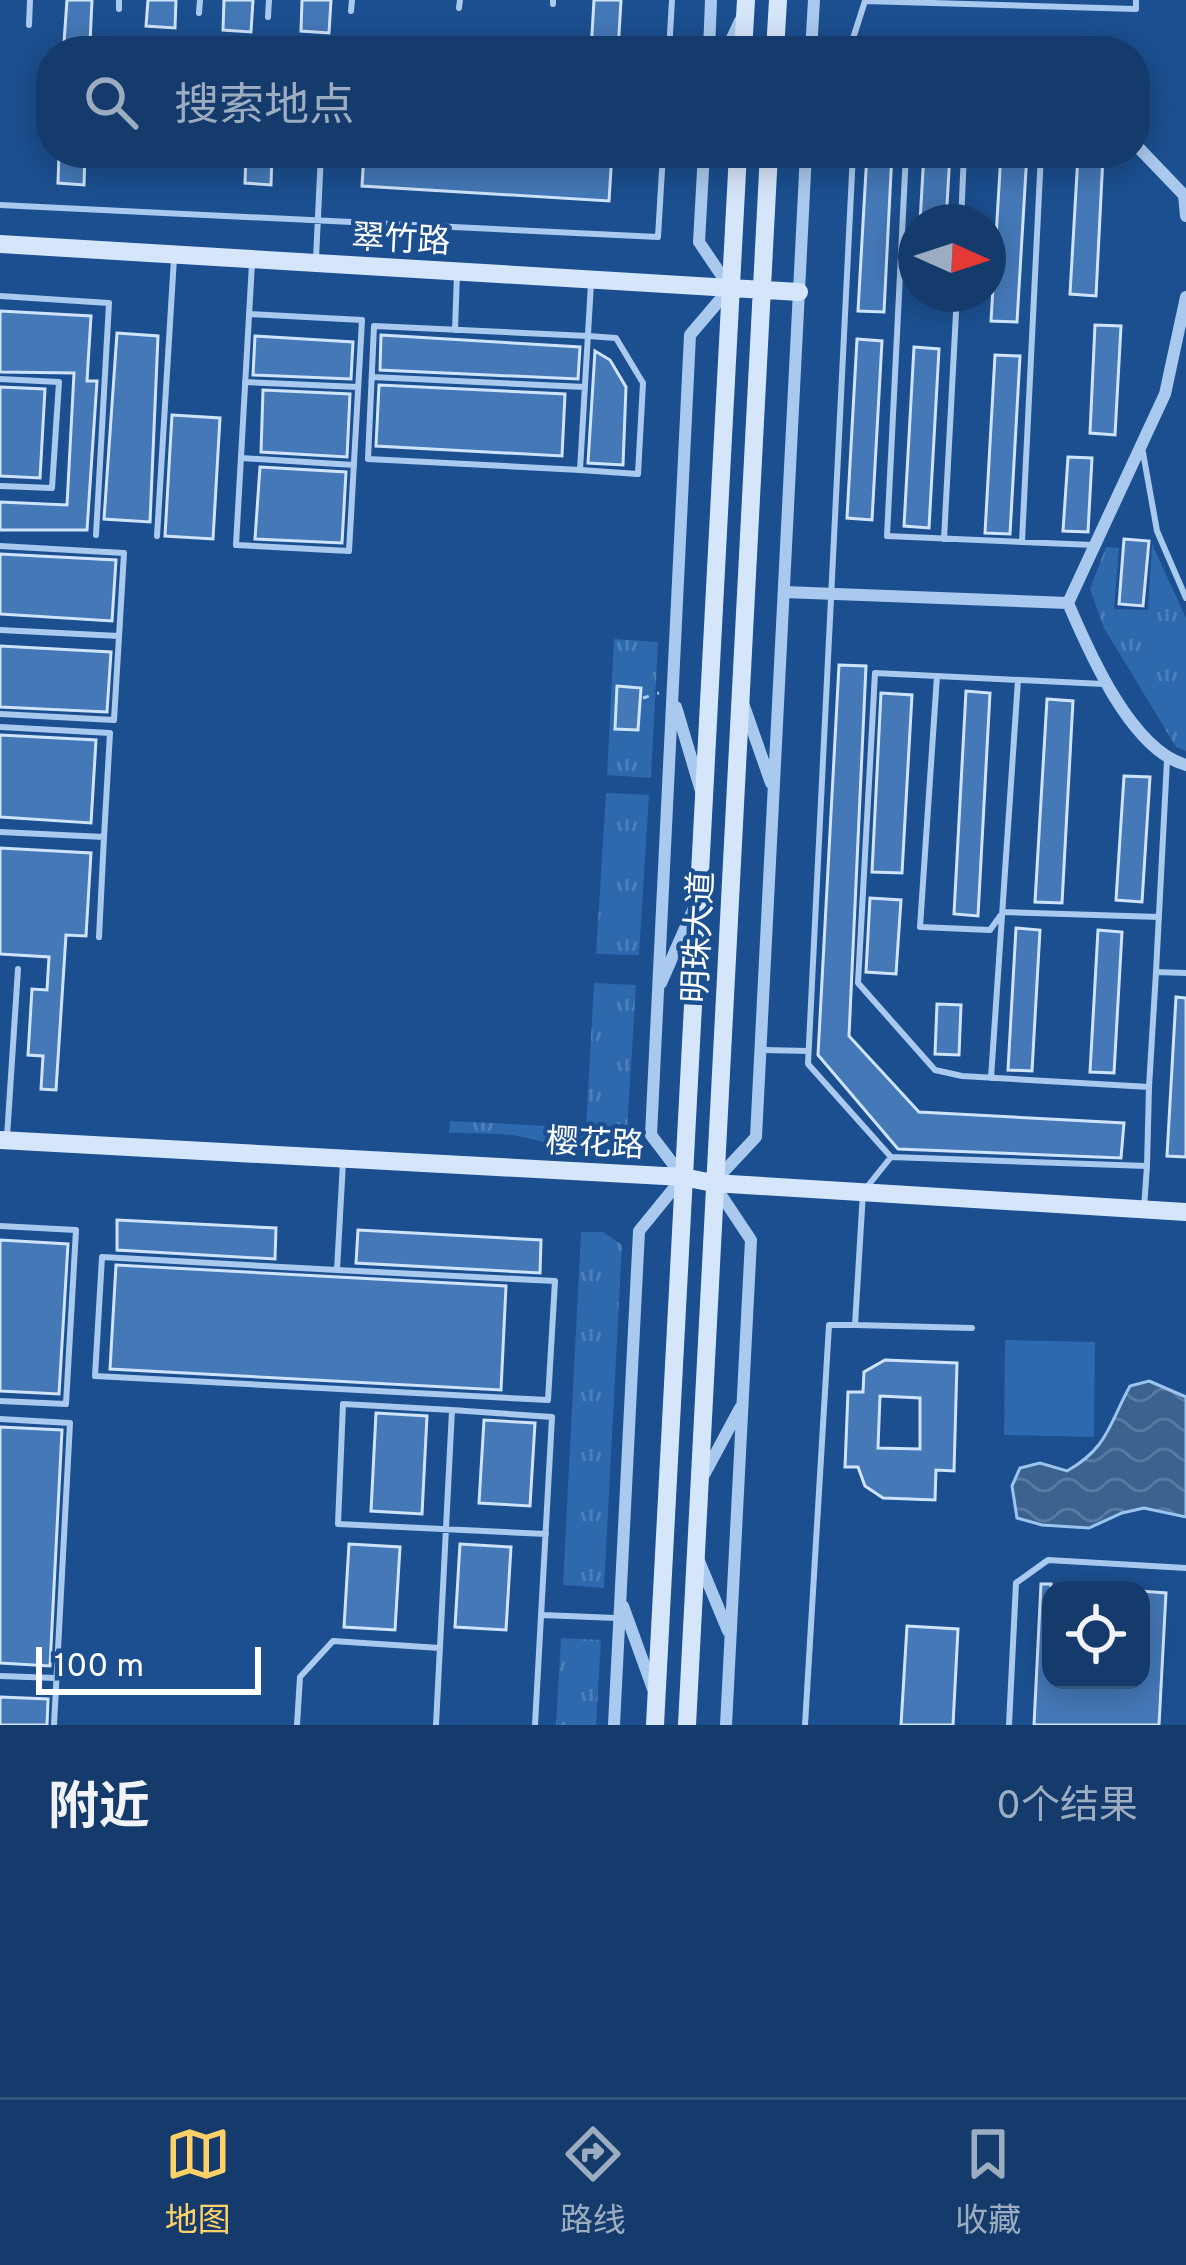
<!DOCTYPE html>
<html lang="zh">
<head>
<meta charset="utf-8">
<style>
	body { margin:0; font-family:Overpass,"Noto Sans SC",sans-serif; background:#1d4271; color:#f1f3f6 }
	.controls { position:absolute; right:36px; bottom:36px; display:grid; overflow:hidden; border-radius:24px; box-shadow:0 6px 30px #0003 }
	.controls button { width:108px; height:108px; display:grid; place-items:center; padding:0; border:0; border-bottom:3px solid #33557e; background:#143b6b; color:#f1f3f6; font:60px sans-serif }
	.compass { position:absolute; left:898px; top:204px; width:108px; height:108px; border-radius:50%; background:#143b6b; box-shadow:0 6px 30px #0003; rotate:93deg }
	.scale { position:absolute; left:36px; bottom:30px; width:225px; box-sizing:border-box; padding-left:12px; border:6px solid #fff; border-top:0; font-size:33px; line-height:42px; white-space:nowrap; color:#fff; -webkit-text-stroke:9px #1b4f8f; paint-order:stroke }
	.list { margin:0; padding:0; list-style:none }
	h2 { display:flex; justify-content:space-between; align-items:center; height:156px; margin:0; padding:0 48px; font-size:51px }
	h2 small { font-size:39px; font-weight:400; color:#9dadc1 }
	.icon { flex:none; width:66px; height:66px; fill:none; stroke:currentColor; stroke-width:2; stroke-linecap:round; stroke-linejoin:round }
	.map { position:relative; flex:none; width:1186px; height:1725px; overflow:hidden }
	.search { position:absolute; background:#143b6b; box-shadow:0 6px 30px #0003; left:36px; right:36px; top:36px; height:132px; display:flex; align-items:center; gap:30px; box-sizing:border-box; padding:0 42px; border-radius:48px; color:#9dadc1; font-size:45px }
	.sheet { height:372px; background:#143b6b }
	nav { display:flex; justify-content:space-around; align-items:center; box-sizing:border-box; height:168px; border-top:3px solid #33557e; background:#143b6b; font-size:33px; color:#9dadc1 }
	nav a { display:grid; justify-items:center; gap:6px }
	nav .on { color:#ffd166 }
	.map>svg:first-child { display:block }
</style>
</head>
<body>
<div class="map">
<svg width="1186" height="1725" viewBox="0 0 1186 1725">
	<defs>
		<pattern id="grass-tufts" width="24" height="20" patternUnits="userSpaceOnUse" patternTransform="scale(3)"><rect width="24" height="20" fill="#2e69ad"/><path d="M3 7l-1-3M5 7V3M7 7l1-3M15 17l-1-3M17 17v-4M19 17l1-3" fill="none" stroke="#4d80b9"/></pattern>
		<pattern id="water-waves" width="16" height="10" patternUnits="userSpaceOnUse" patternTransform="scale(3)"><rect width="16" height="10" fill="#3c6290"/><path d="M0 5q4-4 8 0t8 0" fill="none" stroke="#597aa1"/></pattern>
	</defs>
	<rect width="100%" height="100%" fill="#1b4f8f"/>
	<!-- grass -->
	<path fill="url(#grass-tufts)" d="M1152 544 1186 618V751L1176 747 1104 628 1090 589 1106 547 1119 548 1114 609 1148 610Z
		M614 639 658 642 651 778 607 775Z
		M606 793 649 795 639 955 596 954Z
		M594 983 636 985 627 1131C584 1162 574 1149 527 1138 503 1132 475 1134 449 1133L450 1121 586 1128Z
		M581 1232H603L622 1245 604 1588 563 1585Z
		M561 1638 601 1640 596 1725H556Z"/>
	<!-- green -->
	<path fill="#2e69ad" d="M1005 1340 1095 1342 1094 1437 1004 1435Z"/>
	<!-- water -->
	<path fill="url(#water-waves)" stroke="#9cc4f0" stroke-width="3" d="M1149 1381 1186 1397V1517L1144 1508 1122 1513 1089 1528 1042 1525 1017 1518 1012 1486 1020 1468 1040 1463 1067 1471C1108 1448 1109 1424 1130 1386Z"/>
	<!-- building -->
	<path fill="#4478b7" stroke="#cfe3fa" stroke-width="3" fill-rule="evenodd" d="M67 0H92L90 43 64 42Z
		M148 0H176L175 28 146 26Z
		M224 0H253L251 32 223 30Z
		M302 0H331L329 33 301 31Z
		M594 0H621L618 51H591Z
		M59 153H85L84 185 58 183Z
		M246 153H272L271 185 245 183Z
		M364 153 472 157 473 153H499L584 159 585 153H612L609 201 362 186Z
		M867 153H892L884 312 858 311Z
		M924 153H950L946 222H920Z
		M1001 153H1027L1017 322 991 321Z
		M1078 155 1103 156 1096 296 1070 294Z
		M0 311 91 316 87 381H97L87 530H0V502L67 505 74 373 0 372Z
		M1095 325 1121 326 1115 435 1090 433Z
		M117 333 158 336 150 522 104 519Z
		M381 335 580 347 578 379 380 370Z
		M255 336 353 342 351 379 253 375Z
		M857 339 882 341 872 520 847 518Z
		M914 347 939 349 929 528 904 526Z
		M595 351 610 360 626 387 623 465 588 463Z
		M995 355 1020 356 1010 534 985 533Z
		M379 385 565 394 562 456 376 446Z
		M0 387 45 389 40 478 0 476Z
		M263 390 350 394 347 457 261 452Z
		M172 415 220 418 213 539 165 536Z
		M1068 457 1092 458 1088 532 1063 531Z
		M260 467 346 472 342 543 255 539Z
		M1124 539 1149 541 1143 606 1119 604Z
		M0 554 116 560 112 621 0 614Z
		M0 646 111 652 107 712 0 707Z
		M839 665 866 666 849 1036 919 1112 1124 1123 1121 1158 898 1149 818 1055Z
		M617 686 641 688 638 730 615 729Z
		M966 691 990 693 978 916 954 914Z
		M881 693 912 695 902 873 872 872Z
		M1047 699 1073 701 1062 903 1035 902Z
		M0 735 96 740 91 823 0 817Z
		M1124 776 1150 777 1142 902 1116 900Z
		M0 848 91 853 86 936 66 935 56 1090 41 1089 43 1056 28 1055 32 989 47 990 49 957 0 954Z
		M870 898 901 900 896 974 866 972Z
		M1016 928 1040 930 1032 1071 1008 1070Z
		M1098 930 1122 932 1114 1073 1090 1072Z
		M1176 997 1186 998V1157L1167 1156Z
		M937 1004 961 1005 959 1055 935 1054Z
		M117 1220 276 1228 275 1259 117 1250Z
		M358 1230 541 1240 540 1273 356 1263Z
		M0 1240 68 1244 59 1394 0 1391Z
		M116 1265 506 1286 501 1390 110 1369Z
		M885 1360 957 1363 954 1471 936 1470 935 1500 883 1498 865 1486 858 1467H845L848 1392H863L864 1372ZM880 1396 920 1398V1449L878 1448Z
		M376 1413 427 1416 422 1514 371 1511Z
		M484 1420 535 1423 530 1506 479 1503Z
		M0 1427 62 1430 50 1666 0 1663Z
		M349 1544 400 1547 395 1630 344 1627Z
		M460 1544 511 1547 506 1630 455 1627Z
		M1041 1584H1051V1680H1141V1591L1166 1593 1159 1725H1034Z
		M907 1626 958 1629 953 1725H901Z
		M0 1697 48 1699 47 1725H0Z"/>
	<g fill="none" stroke-linecap="round" stroke-linejoin="round">
		<!-- path -->
		<path stroke="#a9c9ee" stroke-width="3" stroke-dasharray="6 9" stroke-linecap="butt" d="M643 698 659 693"/>
		<!-- lane -->
		<path stroke="#a9c9ee" stroke-width="6" d="M553 4V0
			M459 8 460 0
			M119 9V0
			M351 11 352 0
			M199 13 200 0
			M268 17 269 0
			M29 25 30 0
			M669 51 672 0
			M849 51 865 1 1136 9V0
			M853 153 808 1064 891 1157 1147 1166 1144 1208
			M906 153 887 536 1093 545
			M0 205 658 237 663 153
			M961 222 964 153
			M316 259 321 153
			M0 296 109 303 96 535
			M249 314 362 320 349 551 236 545 252 263
			M455 330 457 274
			M372 377 585 387
			M0 379 59 382 52 488 0 486
			M245 382 358 387
			M1142 447 1157 531 1186 598
			M241 458 354 465
			M580 470 638 474 643 383 616 338 588 336 374 326 368 459 580 470 591 283
			M157 536 174 258
			M944 539 957 294
			M1022 542 1041 153
			M0 546 124 553 114 720 0 714
			M0 630 119 636
			M937 676 920 927 990 930 1003 912 1159 917
			M1103 684 875 673 858 983 935 1070 962 1076 1149 1087 1156 972 1186 973
			M0 727 110 733 104 837 0 832
			M99 937 104 837
			M1156 972 1167 760
			M764 1050 808 1051
			M991 1078 1018 680
			M7 1137 18 969
			M891 1157 863 1192 855 1325 972 1328
			M1147 1166 1149 1087
			M0 1226 76 1230 66 1404 0 1401
			M337 1270 555 1281 548 1400 95 1376 102 1257 337 1270 343 1162
			M452 1410 343 1404 338 1524 546 1534
			M0 1419 70 1423 54 1725
			M542 1615 616 1618
			M0 1676 56 1678
			M297 1725 300 1677 333 1641 440 1648
			M436 1725 452 1410 552 1417 535 1725
			M805 1725 829 1325H855
			M1009 1725 1016 1583 1048 1560 1186 1568"/>
		<!-- street -->
		<path stroke="#a9c9ee" stroke-width="12" d="M709 51 711 0
			M726 51 740 21
			M811 51 814 0
			M1135 144 1184 195 1186 216
			M784 592 1068 603C1089 652 1131 750 1186 765
			M1068 603 1165 394 1186 297
			M744 706 771 783
			M676 707 701 791
			M661 983 694 908
			M704 1475 740 1408
			M699 1561 728 1631
			M623 1606 653 1689
			M614 1725 639 1231 683 1177 651 1135 690 335 730 288 699 242 704 153
			M726 1725 751 1240 713 1183 756 1137 806 153"/>
		<!-- secondary -->
		<path stroke="#d6e6fa" stroke-width="18" d="M743 51 746 0
			M775 51 778 0
			M0 244 799 292
			M0 1140 683 1177 713 1183 1186 1212
			M655 1725 738 153
			M687 1725 769 153"/>
	</g>
	<g text-anchor="middle" stroke-width="9" stroke-linejoin="round" paint-order="stroke">
		<!-- street labels -->
		<g font-size="33" fill="#fff" stroke="#1b4f8f">
			<text transform="translate(401 238) rotate(3)" y="12">翠竹路</text>
			<text transform="translate(697 937) rotate(-87)" y="12">明珠大道</text>
			<text transform="translate(595 1142) rotate(3)" y="12">樱花路</text>
		</g>
	</g>
</svg>
<div class="controls">
<button><svg class="icon" aria-label="locate" viewBox="0 0 24 24"><circle cx="12" cy="12" r="6"/><path d="M12 2v4M12 18v4M2 12h4M18 12h4"/></svg></button>
</div>
<svg class="compass" viewBox="-18 -18 36 36"><path d="M0-13l5 13h-10z" fill="#e53935"/><path d="M0 13l5-13h-10z" fill="#9dadc1"/></svg>
<div class="scale">100 m</div>
<div class="search"><svg class="icon" aria-label="search" viewBox="0 0 24 24"><circle cx="10" cy="10" r="6"/><path d="M15 15l6 6"/></svg>搜索地点</div>
</div>
<section class="sheet">
<h2>附近<small>0个结果</small></h2>
<ul class="list">
</ul>
</section>
<nav>
<a class="on"><svg class="icon" aria-label="map" viewBox="0 0 24 24"><path d="M3 6l6-2 6 2 6-2v14l-6 2-6-2-6 2zM9 4v14M15 6v14"/></svg>地图</a>
<a><svg class="icon" aria-label="directions" viewBox="0 0 24 24"><path d="M12 3l9 9-9 9-9-9zM9 14v-3h6M13 9l2 2-2 2"/></svg>路线</a>
<a><svg class="icon" aria-label="saved" viewBox="0 0 24 24"><path d="M7 4h10v16l-5-4-5 4z"/></svg>收藏</a>
</nav>
</body>
</html>
